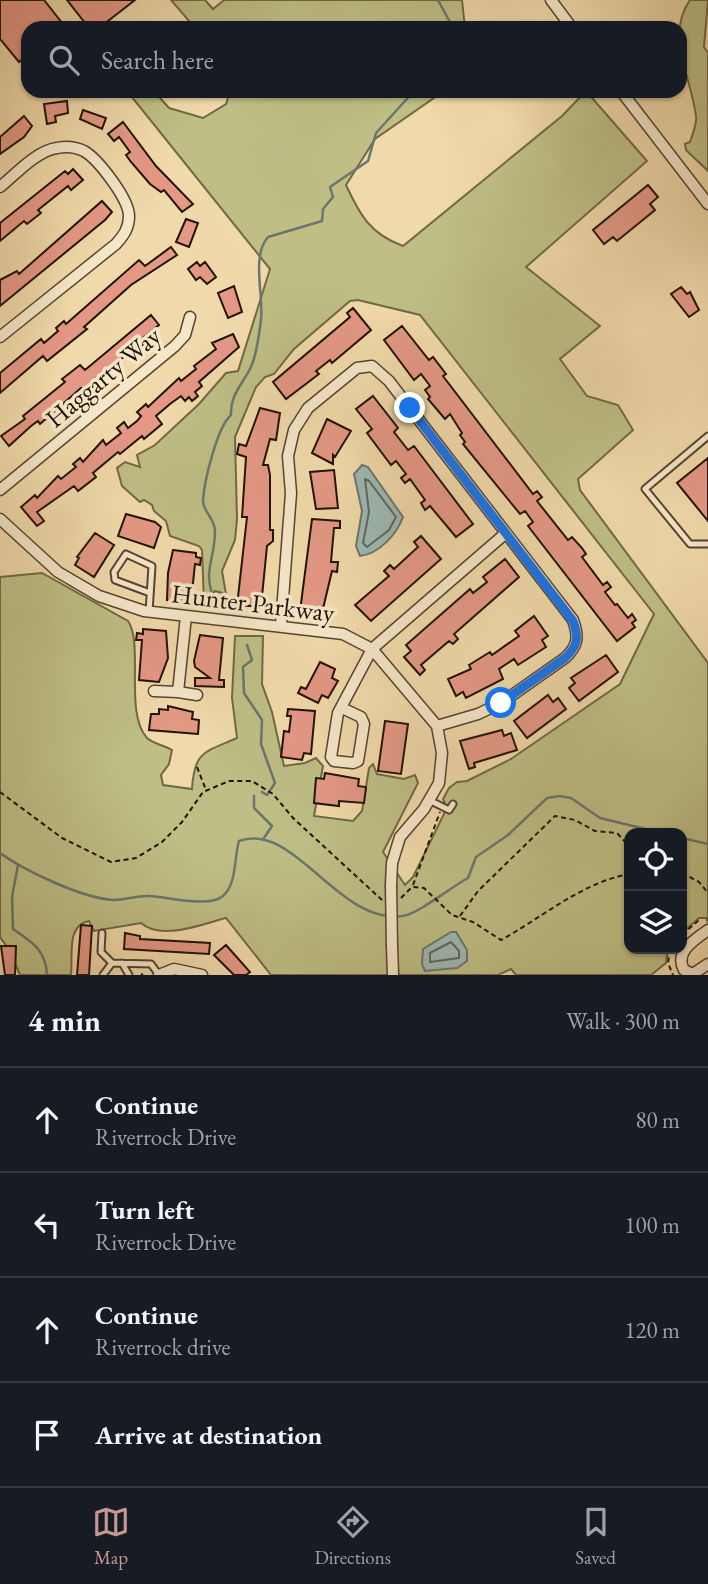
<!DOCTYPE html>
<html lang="en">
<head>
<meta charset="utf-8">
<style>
	body { margin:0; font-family:"EB Garamond",serif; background:#242831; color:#f1f3f6 }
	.controls { position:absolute; right:21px; bottom:21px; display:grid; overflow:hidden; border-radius:14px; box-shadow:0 2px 5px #0004 }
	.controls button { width:63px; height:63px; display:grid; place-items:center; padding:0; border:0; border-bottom:2px solid #363941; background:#171b24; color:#f1f3f6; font:35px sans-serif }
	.stop { position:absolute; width:21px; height:21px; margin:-16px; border:5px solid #1a73e8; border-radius:50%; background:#fff }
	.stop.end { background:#1a73e8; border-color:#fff; box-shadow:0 2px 7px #0008 }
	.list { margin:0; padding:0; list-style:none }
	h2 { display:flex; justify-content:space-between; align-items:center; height:91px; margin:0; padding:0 28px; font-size:30px }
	h2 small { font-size:23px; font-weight:400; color:#9ea1a6 }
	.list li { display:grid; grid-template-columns:46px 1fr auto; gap:21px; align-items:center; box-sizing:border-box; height:105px; padding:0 28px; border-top:2px solid #363941 }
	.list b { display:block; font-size:26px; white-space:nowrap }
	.list p { margin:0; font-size:23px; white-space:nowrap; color:#9ea1a6 }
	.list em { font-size:23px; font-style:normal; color:#9ea1a6 }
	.icon { flex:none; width:38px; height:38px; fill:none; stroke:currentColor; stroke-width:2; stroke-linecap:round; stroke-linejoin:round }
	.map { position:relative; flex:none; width:708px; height:975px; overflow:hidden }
	.search { position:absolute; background:#171b24; box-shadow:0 2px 5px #0004; left:21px; right:21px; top:21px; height:77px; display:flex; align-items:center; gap:18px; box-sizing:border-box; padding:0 24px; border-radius:21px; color:#9ea1a6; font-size:26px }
	.sheet { height:511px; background:#171b24 }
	nav { display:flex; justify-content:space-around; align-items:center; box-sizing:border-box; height:98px; border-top:2px solid #363941; background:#171b24; font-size:19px; color:#9ea1a6 }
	nav a { display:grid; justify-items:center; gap:4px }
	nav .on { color:#c59692 }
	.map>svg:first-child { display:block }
</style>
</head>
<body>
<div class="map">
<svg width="708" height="975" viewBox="0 0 708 975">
	<rect width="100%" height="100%" fill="#f0d9aa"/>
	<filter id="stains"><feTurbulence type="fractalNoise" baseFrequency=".00286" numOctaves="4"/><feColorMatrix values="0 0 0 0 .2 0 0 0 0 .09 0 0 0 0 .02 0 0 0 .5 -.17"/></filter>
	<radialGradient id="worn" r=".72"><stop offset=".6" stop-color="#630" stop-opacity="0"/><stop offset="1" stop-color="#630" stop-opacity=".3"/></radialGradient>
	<!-- green -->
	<path fill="#bebe85" stroke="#706846" stroke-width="2" d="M171 0H205L213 9 224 0H462L465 28H195Z
		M690 0H708L704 47 708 53V171L686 150 685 144 690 142C693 134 697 124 696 116 691 76 665 35 690 0Z
		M127 91H154L169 108 203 118 226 104 230 91H444L375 139 346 185C360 215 370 234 403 246L562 116 586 91 647 161 526 267 600 326 560 359 587 396 618 405 633 430 578 479 580 490 708 663V923L706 918H699L682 933V833H629V949H668L666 963 651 975H516L511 969 498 975H271L226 918C203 924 161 941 141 923L94 931 89 921C66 925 73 956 71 975H20L10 951 0 937V577L42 573 128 621C144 644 124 713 147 738 152 743 165 746 172 750L169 764 161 775 163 785 192 789C194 751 205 752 237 738L232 698 235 636H263L262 684 272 712 284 766 305 763 316 758 323 766 314 816 353 821 362 811 369 768 373 764 377 774 404 779 415 775 418 783 383 852 405 885 413 877 444 814 446 806 443 799 449 788 457 782 467 781 511 759 620 684 654 614 420 315 358 300 350 301 294 349 274 374 265 377 256 387 235 437 237 519 235 540 222 571 226 594 215 591 204 604 202 550 199 546 170 536 166 521 154 511 152 505 144 500 140 502 122 486 117 468 125 462 140 467 137 455 155 445 199 404 226 373 238 371 270 269Z"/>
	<!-- water -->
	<path fill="#9db9b2" stroke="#6b766e" stroke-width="2" d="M362 465 368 467 403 517C397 534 379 554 360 556L356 546 362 511 354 474Z
		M451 932H456L467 950V961L457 968 425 971 422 964 423 949Z"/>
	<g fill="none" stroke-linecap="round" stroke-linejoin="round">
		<!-- shore -->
		<path stroke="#5f665c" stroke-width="2" d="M365 479 369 481 396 517 389 530 367 547 363 543 369 512Z
			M451 942 459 951V958L430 962V953Z"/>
		<!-- stream -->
		<path stroke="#6b766e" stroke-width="2.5" d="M438 0 453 28
			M216 603C201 572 215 561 215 531 215 519 203 511 203 501 204 482 217 427 231 415 230 395 242 385 251 367 257 354 259 334 261 320 264 296 251 256 268 237L322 221 323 209 333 197 330 187 368 161 376 133 414 91
			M247 645 252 660 243 667 244 693 262 720 261 744 275 783 267 795 262 792
			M254 796V808L272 826 264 838
			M682 838 708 844
			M0 853C25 871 82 898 113 900 125 900 138 895 150 896 168 897 209 908 223 896 237 884 234 857 239 841 295 821 338 925 403 916 418 914 451 887 468 878L476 857 508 835 547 798 560 796 571 798 600 818 662 833
			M18 865 12 897 13 929C32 942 46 950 47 975"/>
	</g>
	<!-- building -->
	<path fill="#e49885" stroke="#211207" stroke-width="2" d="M0 0H44L66 28H28V55L19 62 0 39Z
		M67 0H135L99 28H89Z
		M67 101 68 113 55 116 56 122 47 124 44 104Z
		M83 110 106 118 102 129 80 119Z
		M24 116 32 126 24 137 0 154V137Z
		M123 122 156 166 193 204 182 212 164 190 161 192 150 184 131 162 126 155 130 152 119 137 114 141 108 134Z
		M73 169 83 180 71 190 68 186 38 210 41 213 27 224 24 221 0 241V223L65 171 68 174Z
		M648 185 658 197 650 204 655 210 617 241 613 237 604 244 593 230Z
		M102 201 112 212 105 220 0 306V280L17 271 19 274Z
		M186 219 198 223 189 247 176 242Z
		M171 247 177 255 131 285 84 327 87 329 47 361 43 356 0 393V373L41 339 44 343 58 331 56 328 64 321 66 324 139 260 145 266Z
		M197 262 200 266 205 262 216 277 207 284 200 277 196 280 188 269Z
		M234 286 242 312 228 318 218 293Z
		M681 287 687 294 690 292 699 310 689 317 671 294Z
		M353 308 371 330 332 363 330 360 316 371 319 374 286 399 273 382 350 317 347 313Z
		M151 315 159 325 135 344 137 346 86 388H81L40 424 38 421 31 426 9 446 1 436 25 419 23 416 65 382 62 379 80 365 85 370Z
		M402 326 429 360 433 357 446 374 443 376 533 494 537 491 542 497 537 501 568 540 572 537 582 548 586 554 582 557 603 585 607 582 611 587 605 592 615 605 617 604 628 618 632 614 636 620 632 623 635 627 617 641 528 526 533 522 525 511 520 514 463 444 465 442 460 435 462 433 450 414 445 419 428 399 430 397 425 390 430 386 421 374 414 380 384 340Z
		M233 334 239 347 199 382 202 386 195 392 198 396 192 401 189 397 185 401 181 396 170 404 156 416 162 424 144 439 142 436 120 454 118 452 93 473 96 477 78 491 74 486 37 512 44 521 37 526 21 507 35 495 37 498 58 476 61 479 76 467 73 464 80 458 83 462 103 440 106 445 121 433 117 428 124 422 128 428 137 421 141 416 137 412 146 404 148 407 179 378 181 381 196 369 194 366 216 349 212 343Z
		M373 396 398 428 394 432 408 450 414 446 473 524 456 537 430 506 425 510 421 503 425 500 410 479 405 483 401 478 406 474 396 461 391 465 367 433 372 429 356 409Z
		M260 408 280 413 276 440 270 439 263 465H268L270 475V530H273V541L267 546 261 607 239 605 238 597 247 517H242L246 457 237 454 239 444 246 446Z
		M327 419 351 431 335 457 333 455V464L312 453Z
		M708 458V521L677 483Z
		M334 470 338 508 316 509 310 472Z
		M126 514 155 522 161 527 154 548 118 536Z
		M312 519 340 521V528H334L331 562H338L337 572 332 571 322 613 300 611Z
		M95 533 114 545 94 577 75 565 79 558 77 557Z
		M421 536 441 559 371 621 355 605 389 576 384 571 390 565 394 569 418 547 414 542Z
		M173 550 196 553V557L201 558 200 565 195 564 191 602 167 600 168 573Z
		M505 559 519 577 454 634 458 639 453 644 449 641 421 665 425 670 420 675 404 657 411 651 406 645 470 589 473 593 487 582 483 577Z
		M534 616 548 636 542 640 546 647 518 665 514 659 499 669 503 679 466 698 463 692 456 696 448 679 471 669 469 665 490 652 492 655 519 636 515 631Z
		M143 629 166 631 168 658 159 682 139 680 142 640H136L137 633 143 634Z
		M200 635 223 638 219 680H224V687L195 686V678H210L195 667 194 661Z
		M606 655 618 672 579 701 569 688 575 683 571 678Z
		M320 662 335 669 332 678 338 681 328 698 322 695 318 703 298 693 301 687 306 689Z
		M548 695 553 702 558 698 566 709 527 738 514 721Z
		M168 706 193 712 192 719 199 720 198 734 149 730 151 714H159V709L168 710Z
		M288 709 315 711 311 754 304 753 302 760 281 757 284 731 289 732 291 716H287Z
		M385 721 408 724 401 774 378 771Z
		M502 730 504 736 511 733 517 750 474 763 475 767 469 769 460 741Z
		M325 773 359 779 358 786 366 787 364 803 339 801V806L314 803 316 778 324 779Z
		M81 925 92 926 89 975H77Z
		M125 933 140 936V939L210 943 209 954 124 949Z
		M226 945 250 972 246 975H234L214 955Z
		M1 946H16L15 975H5Z"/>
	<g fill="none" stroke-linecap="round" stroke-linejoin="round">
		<!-- service casing -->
		<g stroke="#554430" stroke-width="9">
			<path id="service" d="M708 436 645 489 690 544H708
				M149 612 152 566 126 554 114 572 115 580 150 593
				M429 800 449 810 453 804
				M102 933 101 952 112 963
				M122 963 129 975
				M103 975 112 963 151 964 159 975"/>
		</g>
		<!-- minor casing -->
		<g stroke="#554430" stroke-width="13">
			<path id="minor" d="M551 0 572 28
				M621 91 708 204
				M0 187C16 174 36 151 57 148 66 146 76 147 84 151 98 159 129 199 129 216 129 228 124 235 116 244L0 337
				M0 490 175 346 185 335 190 317
				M0 519 58 572 99 596 144 611 343 634 372 649 437 726 442 753 439 783 424 809 400 837 392 863 391 885
				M186 616 178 692 197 695
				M281 625 291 493 288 456 294 430 308 408 357 368 372 366 389 381 573 620C579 637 578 646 565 658L501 703 478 714 437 726
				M154 691 178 692
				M342 708 361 717 364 724 358 761 353 763 334 761 331 757 338 713 372 649 506 533
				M708 930C694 940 674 952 684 970L693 974 708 964
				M392 946 393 975
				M159 975 174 969 202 975"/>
		</g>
		<!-- path -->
		<path stroke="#211207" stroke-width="2" stroke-dasharray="5 3.5" stroke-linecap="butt" d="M197 767 206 790
			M0 792 62 838 111 862 136 858 162 842 182 822 203 792 229 781H252L273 794 293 818 382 900
			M682 873 699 882 708 893
			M413 885 440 812
			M401 898 412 887 424 888 452 915 473 922 501 940C543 917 581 883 629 874
			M460 916 478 891 555 816 575 820 595 831 617 833 629 846
			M682 935 700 919
			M670 949 668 963 673 975
			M141 974 143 975"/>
		<!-- service -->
		<use href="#service" stroke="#f5e6c8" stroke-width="5"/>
		<!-- minor -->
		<use href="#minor" stroke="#f5e6c8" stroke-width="10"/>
		<!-- minor-bridge casing -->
		<g stroke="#554430" stroke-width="13" stroke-linecap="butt">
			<path id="minor-bridge" d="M391 885 392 946"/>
		</g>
		<!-- minor-bridge -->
		<use href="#minor-bridge" stroke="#f5e6c8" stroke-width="10"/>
	</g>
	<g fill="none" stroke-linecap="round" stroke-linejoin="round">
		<!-- route -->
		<path stroke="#1a73e8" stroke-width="9" d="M410 408 573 621C579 637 578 646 565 658L501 703"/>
	</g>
	<g text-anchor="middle" stroke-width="7" stroke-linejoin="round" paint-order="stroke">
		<!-- street labels -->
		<g font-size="26" fill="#211207" stroke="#f5e6c8">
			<text transform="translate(103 377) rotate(-40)" y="9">Haggarty Way</text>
			<text transform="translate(253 603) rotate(7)" y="9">Hunter Parkway</text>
		</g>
	</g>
	<rect width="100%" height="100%" filter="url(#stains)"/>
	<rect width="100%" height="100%" fill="url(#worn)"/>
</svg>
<div class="controls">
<button><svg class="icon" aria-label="locate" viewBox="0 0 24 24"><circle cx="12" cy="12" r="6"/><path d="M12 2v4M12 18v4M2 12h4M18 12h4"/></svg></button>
<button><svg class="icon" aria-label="layers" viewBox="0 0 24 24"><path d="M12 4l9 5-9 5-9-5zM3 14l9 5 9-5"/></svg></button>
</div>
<div class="stop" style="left:501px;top:703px"></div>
<div class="stop end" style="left:410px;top:408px"></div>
<div class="search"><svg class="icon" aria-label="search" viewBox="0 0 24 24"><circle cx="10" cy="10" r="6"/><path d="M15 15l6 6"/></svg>Search here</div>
</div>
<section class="sheet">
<h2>4 min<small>Walk · 300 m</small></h2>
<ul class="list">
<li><svg class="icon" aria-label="ahead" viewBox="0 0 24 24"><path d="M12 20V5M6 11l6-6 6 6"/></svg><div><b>Continue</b><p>Riverrock Drive</p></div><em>80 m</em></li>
<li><svg class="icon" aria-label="left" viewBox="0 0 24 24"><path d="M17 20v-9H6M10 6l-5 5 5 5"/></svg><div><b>Turn left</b><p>Riverrock Drive</p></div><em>100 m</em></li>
<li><svg class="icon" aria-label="ahead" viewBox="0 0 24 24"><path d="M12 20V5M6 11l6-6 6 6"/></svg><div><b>Continue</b><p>Riverrock drive</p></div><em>120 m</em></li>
<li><svg class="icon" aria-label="arrive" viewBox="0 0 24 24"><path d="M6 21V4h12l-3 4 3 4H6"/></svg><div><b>Arrive at destination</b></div></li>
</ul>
</section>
<nav>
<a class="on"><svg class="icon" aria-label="map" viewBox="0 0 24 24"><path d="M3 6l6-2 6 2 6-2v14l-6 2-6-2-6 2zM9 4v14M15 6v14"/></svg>Map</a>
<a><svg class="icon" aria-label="directions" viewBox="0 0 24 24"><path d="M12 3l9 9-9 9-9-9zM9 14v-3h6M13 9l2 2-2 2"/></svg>Directions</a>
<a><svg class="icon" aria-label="saved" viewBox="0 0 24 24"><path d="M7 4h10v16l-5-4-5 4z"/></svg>Saved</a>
</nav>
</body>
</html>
